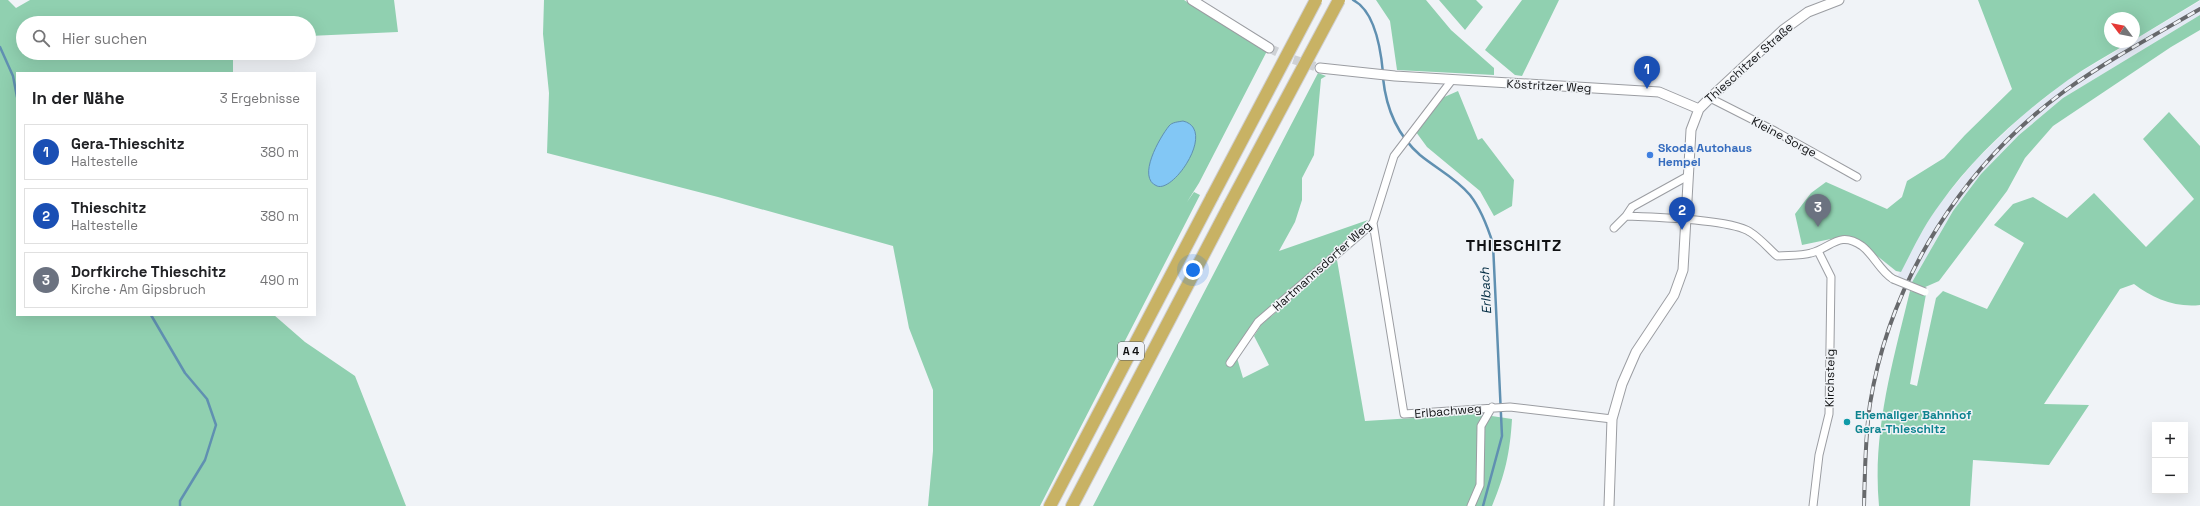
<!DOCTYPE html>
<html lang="de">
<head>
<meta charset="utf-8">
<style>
	body { margin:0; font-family:"Space Grotesk",sans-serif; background:#f2f2f2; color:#202124 }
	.controls { position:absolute; right:12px; bottom:12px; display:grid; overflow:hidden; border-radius:0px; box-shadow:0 4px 16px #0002 }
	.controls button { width:36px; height:36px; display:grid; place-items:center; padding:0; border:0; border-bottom:1px solid #e0e0e0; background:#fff; color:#202124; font:20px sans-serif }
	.compass { position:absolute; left:2104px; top:12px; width:36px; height:36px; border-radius:50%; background:#fff; box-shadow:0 4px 16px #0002; rotate:302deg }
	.you { position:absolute; left:1193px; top:270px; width:14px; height:14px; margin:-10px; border:3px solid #fff; border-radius:50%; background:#1a73e8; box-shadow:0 0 0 6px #1a73e833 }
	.badge { display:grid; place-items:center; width:26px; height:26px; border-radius:50%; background:#db2777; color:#fff; font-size:13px; font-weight:700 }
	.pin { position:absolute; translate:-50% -33px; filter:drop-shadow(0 1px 2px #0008) }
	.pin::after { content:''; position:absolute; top:21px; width:14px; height:12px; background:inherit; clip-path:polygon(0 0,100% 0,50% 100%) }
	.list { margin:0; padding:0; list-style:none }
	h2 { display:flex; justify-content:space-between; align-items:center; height:52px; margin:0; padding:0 16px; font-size:17px }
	h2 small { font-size:13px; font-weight:400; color:#757577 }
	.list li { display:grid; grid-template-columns:26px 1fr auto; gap:12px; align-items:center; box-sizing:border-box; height:56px; margin:0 8px 8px; padding:0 8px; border:1px solid #e0e0e0; border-radius:0px }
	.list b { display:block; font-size:15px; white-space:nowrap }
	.list p { margin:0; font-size:13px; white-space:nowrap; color:#757577 }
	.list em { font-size:13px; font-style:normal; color:#757577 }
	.icon { flex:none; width:22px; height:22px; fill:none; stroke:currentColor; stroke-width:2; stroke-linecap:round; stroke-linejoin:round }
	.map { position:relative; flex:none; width:2200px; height:506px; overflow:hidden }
	.search { position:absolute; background:#fff; box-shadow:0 4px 16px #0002; left:16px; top:16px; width:300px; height:44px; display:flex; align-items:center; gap:10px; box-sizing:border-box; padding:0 14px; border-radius:22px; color:#757577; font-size:15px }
	.panel { position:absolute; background:#fff; box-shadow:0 4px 16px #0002; left:16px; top:72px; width:300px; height:244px; border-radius:0px }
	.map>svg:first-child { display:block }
</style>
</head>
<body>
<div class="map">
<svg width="2200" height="506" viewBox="0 0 2200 506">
	<rect width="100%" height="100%" fill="#f0f3f7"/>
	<!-- built -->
	<path fill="#e3e9f4" d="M2200 1V15L2063 98 2019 135 1981 174 1953 211 1911 284 1897 277 1923 229 1940 203 1975 161 2023 115 2069 79Z"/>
	<!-- green -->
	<path fill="#90d0b0" d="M0 0H8L16 8 30 0H394L398 32 309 36V23H23V53H241L233 60V73H17V315H274L305 342 355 376 406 506H0Z
		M544 0H1184L1267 51 1199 183 1187 202 1194 192 1200 195 1040 506H928L933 451V390L909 328 893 246 718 197 547 153 549 93 543 34Z
		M1376 0H1426L1451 30 1494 68V75L1397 70 1390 21Z
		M1439 0H1476L1483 7 1465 30Z
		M1522 0H1559L1522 76 1515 75 1485 50Z
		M1978 0H2200L2134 40V18H2110V42H2130C2110 54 2088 66 2068 80 2021 114 1974 156 1940 204 1924 225 1913 249 1901 272L1896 271 1861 243 1845 236 1802 245 1795 214 1811 193 1826 182 1887 209 1902 197 1907 181 1944 158 1965 135 2012 89Z
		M2200 15V30L2171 47 2053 126 2025 158 2007 191 1939 281 1923 288 1911 284 1953 211 1981 174 2019 135 2063 98Z
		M1318 73 1326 76 1321 79 1314 155 1302 178V200L1295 222 1279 251 1368 220 1256 321 1237 358 1243 378 1269 365 1254 336 1261 325 1337 260 1365 421 1478 414 1512 419C1510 453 1505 475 1492 506H1093Z
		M1458 91 1478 140 1482 138 1514 180 1512 206 1494 216 1480 191 1427 147 1416 132 1442 98Z
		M2169 112 2200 146V305C2176 308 2152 298 2134 284L2120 289 2044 404 2089 405 2049 465 1973 460 1970 506H1879C1872 432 1893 361 1910 291L1926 294 1910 384 1917 386 1936 298 1943 291 1987 309 2024 243 1994 225 2013 204 2033 197 2067 218 2094 193 2146 247 2194 199 2143 139Z"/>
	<!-- water -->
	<path fill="#82c7f5" stroke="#6090b1" d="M1183 121C1217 129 1174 193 1157 186 1136 178 1160 137 1169 126 1172 122 1178 122 1183 121Z"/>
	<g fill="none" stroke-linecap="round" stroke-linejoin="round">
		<!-- stream -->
		<path stroke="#6090b1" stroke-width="2.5" d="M1353 0C1375 11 1381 51 1383 73
			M0 47 13 76 17 97
			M1383 78C1386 107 1397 135 1420 155 1437 169 1456 178 1470 195 1481 209 1488 228 1493 244L1502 436 1483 506
			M151 315 185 373 207 399 216 425 205 460 180 501V506"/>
		<!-- secondary-tunnel -->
		<path stroke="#ced1d5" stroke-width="9" stroke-dasharray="9 4.5" stroke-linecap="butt" d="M1269 48 1292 59 1320 68"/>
		<!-- minor casing -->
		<g stroke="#9b9da2" stroke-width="9">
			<path id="minor" d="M1710 98 1773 130 1857 177
				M1626 216 1632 207 1688 176
				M1373 223 1404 414 1510 407 1612 419
				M1614 228 1626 216C1651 217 1731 219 1750 232 1760 238 1768 248 1777 256 1788 255 1801 256 1811 253 1831 248 1839 230 1862 246 1874 255 1880 271 1893 279
				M1230 363 1258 322 1373 223 1394 156 1452 80
				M1471 506 1480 485 1481 426 1492 407
				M1813 506 1819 455 1829 414 1831 277 1818 251"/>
		</g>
		<!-- secondary casing -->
		<g stroke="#9b9da2" stroke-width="11">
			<path id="secondary" d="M1192 0 1269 48
				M1320 68 1395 76 1659 92 1699 109
				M1609 506 1612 419 1622 384 1636 352 1674 295 1683 270 1691 130 1699 109 1710 98 1783 30 1808 12 1839 0"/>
		</g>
		<!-- motorway casing -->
		<g stroke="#cfcfd0" stroke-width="14">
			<path id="motorway" d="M1050 506 1212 197
				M1072 506 1229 206"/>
		</g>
		<!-- minor -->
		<use href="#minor" stroke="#fff" stroke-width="7"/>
		<!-- secondary -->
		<use href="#secondary" stroke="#fff" stroke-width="9"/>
		<!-- motorway -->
		<use href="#motorway" stroke="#c8b264" stroke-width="12"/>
		<!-- rail casing -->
		<g stroke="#67696c" stroke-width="4">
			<path id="rail" d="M1864 506C1865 472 1865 438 1870 404 1890 279 1964 164 2066 90 2108 60 2155 35 2200 9"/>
		</g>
		<!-- rail -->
		<use href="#rail" stroke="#f0f3f7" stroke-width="2.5" stroke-dasharray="8" stroke-linecap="butt"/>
		<!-- minor-bridge casing -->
		<g stroke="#9b9da2" stroke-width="9" stroke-linecap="butt">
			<path id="minor-bridge" d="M1893 279 1925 292"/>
		</g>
		<!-- motorway-bridge casing -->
		<g stroke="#cfcfd0" stroke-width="14" stroke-linecap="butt">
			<path id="motorway-bridge" d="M1212 197 1316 0
				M1229 206 1339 0"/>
		</g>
		<!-- minor-bridge -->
		<use href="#minor-bridge" stroke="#fff" stroke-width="7"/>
		<!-- motorway-bridge -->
		<use href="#motorway-bridge" stroke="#c8b264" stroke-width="12"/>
	</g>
	<!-- markers -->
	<circle fill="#3f7fe0" stroke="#f0f3f7" stroke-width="1.5" cx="1650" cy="155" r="4"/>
	<circle fill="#0f9aa8" stroke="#f0f3f7" stroke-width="1.5" cx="1847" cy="422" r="4"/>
	<g text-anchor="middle" stroke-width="3" stroke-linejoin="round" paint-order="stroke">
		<!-- shield labels -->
		<rect fill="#f0f3f7" stroke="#535557" stroke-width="1" x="1118" y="342" width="26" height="18" rx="3"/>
		<g font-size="11" font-weight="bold" fill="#101113">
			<text x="1131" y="355">A 4</text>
		</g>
		<!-- street labels -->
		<g font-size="12" fill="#101113" stroke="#f0f3f7">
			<text transform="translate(1749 63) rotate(-42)" y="4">Thieschitzer Straße</text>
			<text transform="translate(1549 86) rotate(3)" y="4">Köstritzer Weg</text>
			<text transform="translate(1784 137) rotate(28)" y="4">Kleine Sorge</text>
			<text transform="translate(1322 266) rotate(-42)" y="4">Hartmannsdorfer Weg</text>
			<text transform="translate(1830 378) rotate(-89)" y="4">Kirchsteig</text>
			<text transform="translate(1448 411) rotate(-5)" y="4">Erlbachweg</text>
		</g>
		<!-- shop labels -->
		<g font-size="12" font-weight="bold" fill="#366cbe" stroke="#f0f3f7" text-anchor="start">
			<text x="1658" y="152">Skoda Autohaus<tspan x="1658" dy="14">Hempel</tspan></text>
		</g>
		<!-- culture labels -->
		<g font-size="12" font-weight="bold" fill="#0d838f" stroke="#f0f3f7" text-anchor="start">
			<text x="1855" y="419">Ehemaliger Bahnhof<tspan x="1855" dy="14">Gera-Thieschitz</tspan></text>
		</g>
		<!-- water labels -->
		<g font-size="13" font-style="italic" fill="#062f46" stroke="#f0f3f7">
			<text transform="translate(1485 291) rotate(-93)" y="5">Erlbach</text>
		</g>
		<!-- district labels -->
		<g font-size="16" font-weight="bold" letter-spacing="1" fill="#101113" stroke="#f0f3f7">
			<text x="1514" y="251">THIESCHITZ</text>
		</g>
	</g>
</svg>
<div class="controls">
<button>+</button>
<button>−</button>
</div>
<svg class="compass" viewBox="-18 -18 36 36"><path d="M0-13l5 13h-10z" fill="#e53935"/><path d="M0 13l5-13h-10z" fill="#757577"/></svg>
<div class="you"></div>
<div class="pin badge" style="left:1647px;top:89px;background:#1a4fb4">1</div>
<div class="pin badge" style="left:1682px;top:230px;background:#1a4fb4">2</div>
<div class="pin badge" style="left:1818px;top:227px;background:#6b7280">3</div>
<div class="search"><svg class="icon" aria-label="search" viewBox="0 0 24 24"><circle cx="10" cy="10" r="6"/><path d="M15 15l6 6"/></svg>Hier suchen</div>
<section class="panel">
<h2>In der Nähe<small>3 Ergebnisse</small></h2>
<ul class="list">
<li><span class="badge" style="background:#1a4fb4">1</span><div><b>Gera-Thieschitz</b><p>Haltestelle</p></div><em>380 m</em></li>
<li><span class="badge" style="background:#1a4fb4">2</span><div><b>Thieschitz</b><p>Haltestelle</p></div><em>380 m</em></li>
<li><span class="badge" style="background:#6b7280">3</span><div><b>Dorfkirche Thieschitz</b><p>Kirche · Am Gipsbruch</p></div><em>490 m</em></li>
</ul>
</section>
</div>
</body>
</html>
